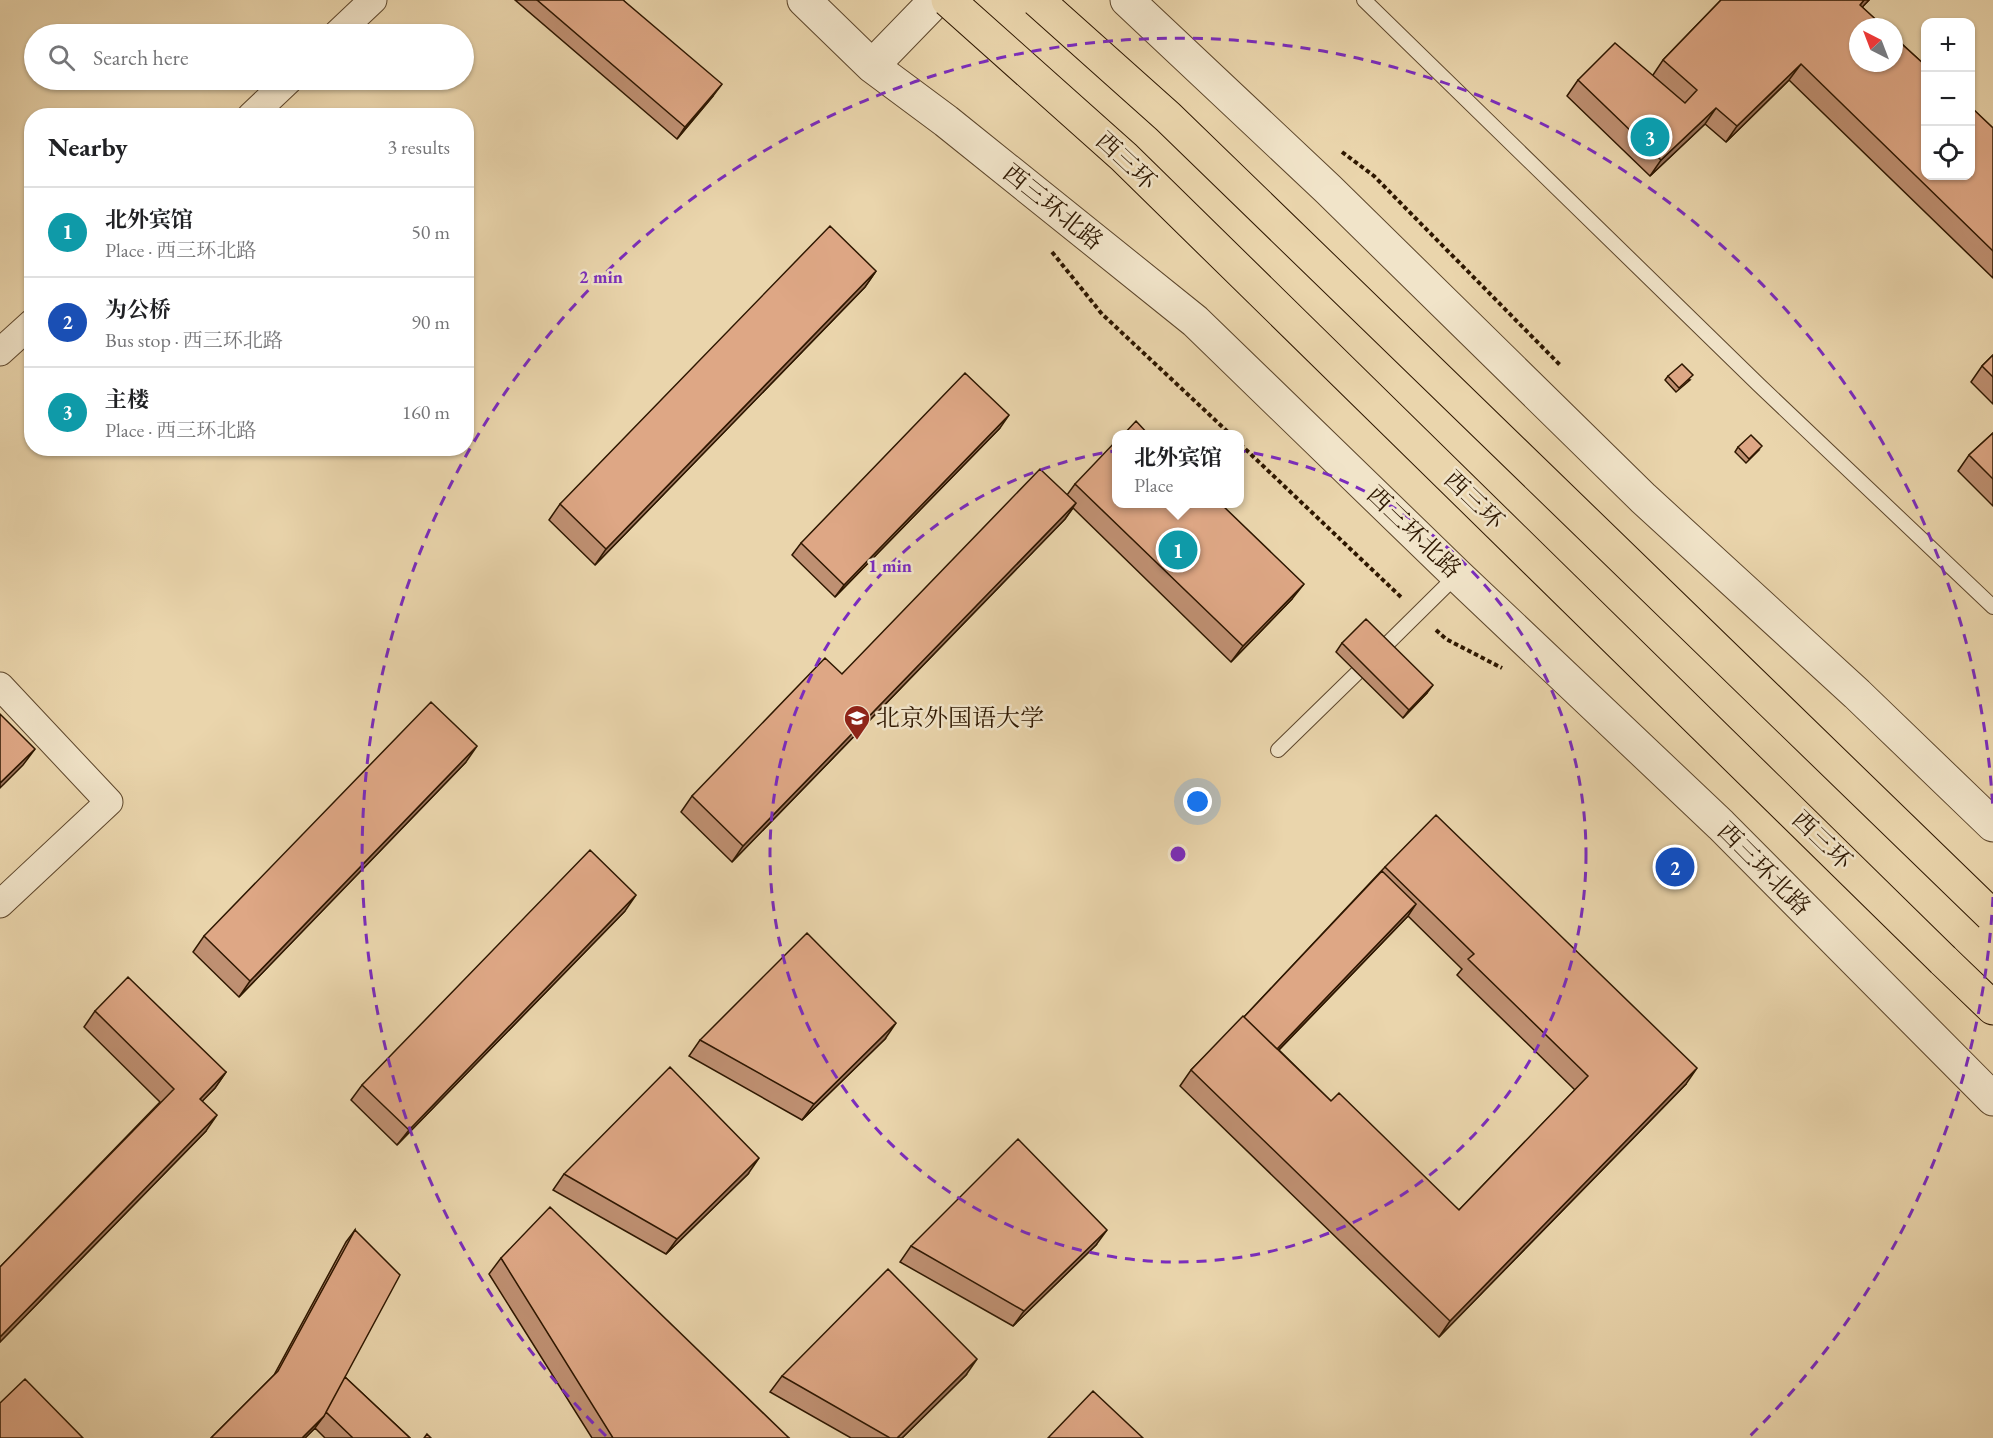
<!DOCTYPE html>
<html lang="en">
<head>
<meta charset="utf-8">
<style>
	body { margin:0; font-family:"EB Garamond","Noto Serif SC",serif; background:#f2f2f2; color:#202124 }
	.controls { position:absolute; right:18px; top:18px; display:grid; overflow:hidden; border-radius:12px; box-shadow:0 2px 4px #0004 }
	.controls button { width:54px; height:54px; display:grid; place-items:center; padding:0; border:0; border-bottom:2px solid #e0e0e0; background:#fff; color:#202124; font:30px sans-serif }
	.compass { position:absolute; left:1849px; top:18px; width:54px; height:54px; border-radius:50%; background:#fff; box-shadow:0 2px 4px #0004; rotate:318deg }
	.you { position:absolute; left:1198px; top:802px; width:21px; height:21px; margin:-15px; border:4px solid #fff; border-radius:50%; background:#1a73e8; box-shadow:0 0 0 9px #1a73e833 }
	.badge { display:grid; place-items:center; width:39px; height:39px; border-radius:50%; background:#2563eb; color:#fff; font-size:20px; font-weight:700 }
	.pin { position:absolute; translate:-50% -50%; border:3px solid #fff; box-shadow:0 2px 6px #0006 }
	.popup { position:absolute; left:1112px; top:430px; width:132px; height:78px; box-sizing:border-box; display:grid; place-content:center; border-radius:12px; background:#fff; filter:drop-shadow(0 2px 4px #0005); font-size:20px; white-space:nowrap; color:#757577 }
	.popup b { font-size:22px; color:#202124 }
	.popup::after { content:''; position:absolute; left:50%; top:100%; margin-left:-12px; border:12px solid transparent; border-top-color:#fff }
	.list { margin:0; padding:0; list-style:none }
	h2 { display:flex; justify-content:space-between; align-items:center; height:78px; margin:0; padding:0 24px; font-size:26px }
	h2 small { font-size:20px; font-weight:400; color:#757577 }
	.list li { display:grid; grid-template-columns:39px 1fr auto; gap:18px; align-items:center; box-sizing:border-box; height:90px; padding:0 24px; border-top:2px solid #e0e0e0 }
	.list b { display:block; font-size:22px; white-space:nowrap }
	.list p { margin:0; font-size:20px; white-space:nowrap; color:#757577 }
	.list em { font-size:20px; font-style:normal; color:#757577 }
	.icon { flex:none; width:33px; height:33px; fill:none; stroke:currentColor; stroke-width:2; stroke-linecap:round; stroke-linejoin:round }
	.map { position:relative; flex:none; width:1993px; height:1438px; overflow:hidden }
	.search { position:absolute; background:#fff; box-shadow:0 2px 4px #0004; left:24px; top:24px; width:450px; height:66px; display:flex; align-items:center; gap:15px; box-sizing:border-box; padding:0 21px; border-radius:33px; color:#757577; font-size:22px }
	.panel { position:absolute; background:#fff; box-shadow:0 2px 4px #0004; left:24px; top:108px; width:450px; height:348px; border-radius:24px }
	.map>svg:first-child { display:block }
</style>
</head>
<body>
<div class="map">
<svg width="1993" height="1438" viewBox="0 0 1993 1438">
	<rect width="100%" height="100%" fill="#ead5ac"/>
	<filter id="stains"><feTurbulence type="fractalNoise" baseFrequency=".00333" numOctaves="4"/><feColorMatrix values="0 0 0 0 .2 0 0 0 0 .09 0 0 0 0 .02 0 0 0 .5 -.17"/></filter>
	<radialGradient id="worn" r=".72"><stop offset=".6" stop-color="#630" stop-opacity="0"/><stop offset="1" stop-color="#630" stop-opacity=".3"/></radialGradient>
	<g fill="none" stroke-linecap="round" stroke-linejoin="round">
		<!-- service casing -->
		<g stroke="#5d462b" stroke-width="16">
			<path id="service" d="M1364 0 1759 385 1993 607
				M1382 649 1457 575
				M1278 750 1357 673"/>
		</g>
		<!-- minor casing -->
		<g stroke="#5d462b" stroke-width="29">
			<path id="minor" d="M337 34 373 0
				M251 116 289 80
				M0 352 32 323
				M0 686 109 802 0 904"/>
		</g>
		<!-- tertiary casing -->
		<g stroke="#5d462b" stroke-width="35">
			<path id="tertiary" d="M804 0 872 66 946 121 1195 321 1457 575 1721 825 1993 1099
				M1127 0 1328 189 1643 498 1857 694 1993 825
				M872 66 936 0"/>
		</g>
		<!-- trunk casing -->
		<g stroke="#2e1700" stroke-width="35">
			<path id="trunk" d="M1943 960 1993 1008"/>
		</g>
		<!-- path -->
		<path stroke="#2e1700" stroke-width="4" stroke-dasharray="4.5 3" stroke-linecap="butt" d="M1342 152 1374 176 1560 365
			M1052 252 1102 314 1230 434
			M1240 444 1402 598
			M1436 630 1446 639 1502 668"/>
		<!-- service -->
		<use href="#service" stroke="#f1e4c9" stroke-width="14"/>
		<!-- minor -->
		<use href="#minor" stroke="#f1e4c9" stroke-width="27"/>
		<!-- tertiary -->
		<use href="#tertiary" stroke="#f1e4c9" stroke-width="33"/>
		<!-- trunk -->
		<use href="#trunk" stroke="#ead5ac" stroke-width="33"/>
		<!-- trunk-bridge casing -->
		<g stroke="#2e1700" stroke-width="35" stroke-linecap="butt">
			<path id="trunk-bridge" d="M948 0 1124 157 1943 960
				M1037 0 1168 117 1991 915"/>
		</g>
		<!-- trunk-bridge -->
		<use href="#trunk-bridge" stroke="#ead5ac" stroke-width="33"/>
	</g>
	<!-- wall -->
	<path fill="#bf9072" stroke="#2e1700" stroke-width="1.5" fill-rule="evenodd" d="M515 0H623L713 96 677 139Z
		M1721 0H1869L1862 7 1993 128V278L1789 80 1726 142 1705 124 1650 176 1567 96 1578 80 1653 75 1663 60Z
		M876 271 865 287 595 565 549 520 560 504Z
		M1993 355V404L1971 382 1982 366Z
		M1668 376 1690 380 1676 392 1665 380Z
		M1000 428 835 597 792 555 801 543Z
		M1993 433V506L1958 471 1969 455Z
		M1738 447 1759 450 1746 463 1735 452Z
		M1075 484 1292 599 1231 662 1073 508 1065 519 732 862 681 812 692 796 842 674 1067 495Z
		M1342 643 1427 693 1403 718 1336 652Z
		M466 762 239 997 193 952 204 936Z
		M1385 867 1686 1084 1439 1337 1180 1086 1191 1070 1244 1017ZM1408 916 1462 969 1457 975 1575 1090 1459 1210 1331 1101 1279 1050Z
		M625 911 397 1145 351 1100 362 1085Z
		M95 1011 226 1072 215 1088 202 1101 206 1131 0 1342V1267L160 1102 84 1027Z
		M885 1039 802 1120 689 1056 700 1040Z
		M564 1174H748L666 1254 553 1190Z
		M355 1230 345 1377 410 1438H325L315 1428 305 1438H211L274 1375 346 1242Z
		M1096 1245 1013 1326 900 1262 911 1246Z
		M501 1258 789 1438H592L489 1274Z
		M966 1375 902 1438H851L770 1392 782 1376Z"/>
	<!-- shaded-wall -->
	<path fill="#9b755d" stroke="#2e1700" stroke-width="1.5" d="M1864 0H1869L1849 21 1860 5Z
		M1801 64 1789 80 1726 142 1737 126Z
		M722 84 713 96 677 139 685 127Z
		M1716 108 1705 124 1650 176 1661 160Z
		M876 271 865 287 595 565 606 549Z
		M1009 415 1000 428 835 597 844 585Z
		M1076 503 1065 519 732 862 743 846Z
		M1304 584 1292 599 1231 662 1243 646Z
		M1433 685 1427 693 1403 718 1409 710Z
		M477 746 466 762 239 997 250 981Z
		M35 749 23 765 0 788V783Z
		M636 895 625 911 397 1145 409 1130Z
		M1416 904 1408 916 1265 1064 1274 1052Z
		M896 1023 885 1039 802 1120 814 1104Z
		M1697 1068 1686 1084 1439 1337 1450 1321Z
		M226 1072 215 1088 189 1115 200 1099Z
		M217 1115 206 1131 0 1342V1337Z
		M759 1158 748 1174 666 1254 677 1239Z
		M1107 1230 1096 1245 1013 1326 1024 1311Z
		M977 1359 966 1375 902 1438H897Z
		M324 1416 315 1428 305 1438H302Z"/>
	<!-- building -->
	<path fill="#dea785" stroke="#2e1700" stroke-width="1.5" d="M537 0H623L722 84 685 127Z
		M1721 0H1864L1860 5 1884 27H1858V63H1894V37L1926 66V176H1971V107L1993 128V251L1801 64 1737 126 1716 108 1661 160 1578 80 1615 43 1685 103 1697 90 1663 60Z
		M830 226 876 271 606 549 560 504Z
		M1993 355V377L1982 366Z
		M1682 364 1693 375 1679 388 1668 376Z
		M965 373 1009 415 844 585 801 543Z
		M1136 421 1149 435H1123Z
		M1993 433V479L1969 455Z
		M1751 435 1762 446 1749 459 1738 447Z
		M1116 441V504H1221L1304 584 1243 646 1075 484Z
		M1040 469 1076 503 743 846 692 796 825 658 842 674Z
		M1366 619 1433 685 1409 710 1342 643Z
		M431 702 477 746 250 981 204 936Z
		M0 714 35 749 0 783Z
		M1436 815 1697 1068 1450 1321 1191 1070 1243 1016 1331 1101 1339 1093 1459 1210 1588 1076 1468 959 1474 954 1385 867Z
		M590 850 636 895 409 1130 362 1085Z
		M1382 871 1416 904 1277 1049 1244 1017Z
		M807 933 896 1023 814 1104 700 1040Z
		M128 977 226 1072 200 1099 217 1115 0 1337V1267L174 1089 95 1011Z
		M670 1067 759 1158 677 1239 564 1174Z
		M1018 1139 1107 1230 1024 1311 911 1246Z
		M550 1207 789 1438H613L501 1258Z
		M355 1230 400 1275 324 1416 302 1438H211L278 1371Z
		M888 1269 977 1359 897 1438H890L782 1376Z
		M345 1377 410 1438H353L326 1412Z
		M25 1379 83 1438H0V1403Z
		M1093 1391 1143 1438H1048Z
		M427 1434 431 1438H424Z"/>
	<!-- distance rings -->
	<g fill="none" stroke="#7b2cbf" stroke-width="3" stroke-dasharray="10 8">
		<circle cx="1178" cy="854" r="408"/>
		<path d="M1993 897A816 816 0 0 1 1750 1436M606 1436A816 816 0 1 1 1993 811"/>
	</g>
	<!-- icons -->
	<defs>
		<g id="university-pin" transform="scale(1.35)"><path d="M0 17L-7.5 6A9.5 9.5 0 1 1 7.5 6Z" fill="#8f2418" stroke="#f1e4c9"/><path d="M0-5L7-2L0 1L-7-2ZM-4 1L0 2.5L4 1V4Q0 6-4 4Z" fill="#fff"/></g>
	</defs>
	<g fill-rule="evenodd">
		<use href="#university-pin" x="857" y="718"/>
	</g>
	<g text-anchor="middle" stroke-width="5" stroke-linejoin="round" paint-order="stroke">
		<!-- street labels -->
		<g font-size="24" fill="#2e1700" stroke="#f1e4c9">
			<text transform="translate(1126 161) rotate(43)" y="8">西三环</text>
			<text transform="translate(1053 207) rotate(39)" y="8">西三环北路</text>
			<text transform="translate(1474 500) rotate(44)" y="8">西三环</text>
			<text transform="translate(1414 532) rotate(44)" y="8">西三环北路</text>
			<text transform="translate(1822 840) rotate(44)" y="8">西三环</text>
			<text transform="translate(1764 869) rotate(45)" y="8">西三环北路</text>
		</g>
		<!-- poi labels -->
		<g font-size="24" fill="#2e1700" stroke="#f1e4c9" text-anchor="start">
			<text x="876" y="726">北京外国语大学</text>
		</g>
	</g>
	<circle cx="1178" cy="854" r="9" fill="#7b2cbf" stroke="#f1e4c9" stroke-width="3"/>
	<g font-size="18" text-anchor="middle" font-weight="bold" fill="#7b2cbf" stroke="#f1e4c9" stroke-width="5" stroke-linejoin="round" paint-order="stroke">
		<text x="601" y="283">2 min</text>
		<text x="890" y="572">1 min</text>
	</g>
	<rect width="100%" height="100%" filter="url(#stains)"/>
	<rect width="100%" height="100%" fill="url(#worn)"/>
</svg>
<div class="controls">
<button>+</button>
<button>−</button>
<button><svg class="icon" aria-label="locate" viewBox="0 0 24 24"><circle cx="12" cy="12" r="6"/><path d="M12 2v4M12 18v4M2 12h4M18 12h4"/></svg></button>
</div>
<svg class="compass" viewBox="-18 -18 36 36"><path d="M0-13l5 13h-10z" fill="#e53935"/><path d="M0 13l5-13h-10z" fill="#757577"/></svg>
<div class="you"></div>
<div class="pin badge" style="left:1178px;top:550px;background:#0f9aa8">1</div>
<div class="popup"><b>北外宾馆</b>Place</div>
<div class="pin badge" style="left:1675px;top:867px;background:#1a4fb4">2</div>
<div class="pin badge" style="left:1650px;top:137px;background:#0f9aa8">3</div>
<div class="search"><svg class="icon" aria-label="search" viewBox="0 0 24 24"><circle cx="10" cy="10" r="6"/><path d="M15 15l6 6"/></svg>Search here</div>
<section class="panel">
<h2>Nearby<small>3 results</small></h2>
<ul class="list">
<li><span class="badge" style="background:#0f9aa8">1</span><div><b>北外宾馆</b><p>Place · 西三环北路</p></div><em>50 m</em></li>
<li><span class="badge" style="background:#1a4fb4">2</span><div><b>为公桥</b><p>Bus stop · 西三环北路</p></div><em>90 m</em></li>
<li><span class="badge" style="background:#0f9aa8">3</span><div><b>主楼</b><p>Place · 西三环北路</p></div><em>160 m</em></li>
</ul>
</section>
</div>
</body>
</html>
